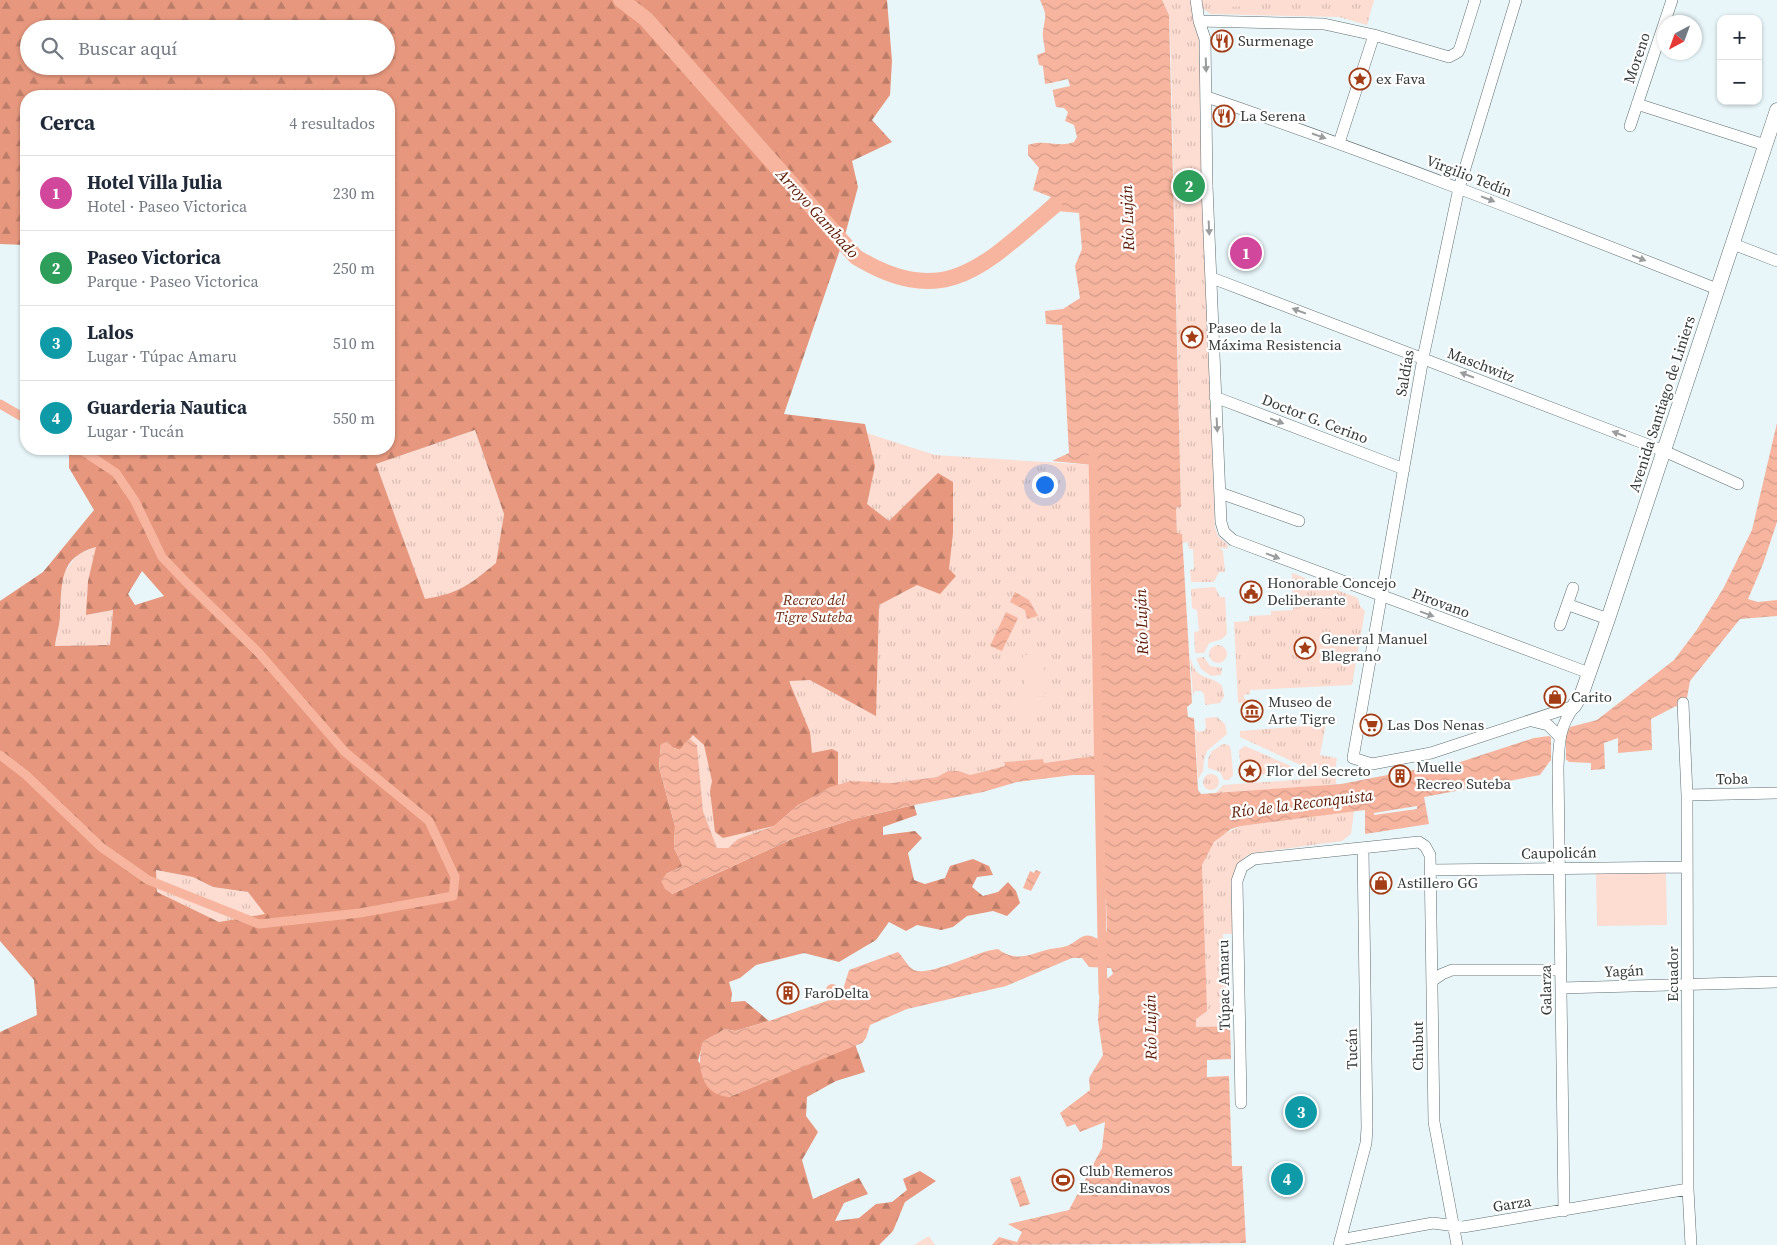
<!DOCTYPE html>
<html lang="es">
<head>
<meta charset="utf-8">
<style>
	body { margin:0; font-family:"Source Serif 4",serif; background:#f2f2f3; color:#1f2937 }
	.controls { position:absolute; right:15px; top:15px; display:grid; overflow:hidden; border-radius:10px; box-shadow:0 1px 4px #0004 }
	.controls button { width:45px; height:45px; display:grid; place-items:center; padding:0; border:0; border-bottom:1px solid #e0e1e3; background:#fff; color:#1f2937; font:25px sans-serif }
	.compass { position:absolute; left:1657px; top:15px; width:45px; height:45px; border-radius:50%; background:#fff; box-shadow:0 1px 4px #0004; rotate:221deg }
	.you { position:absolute; left:1044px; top:484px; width:18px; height:18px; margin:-12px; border:4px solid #fff; border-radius:50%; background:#1a73e8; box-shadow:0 0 0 8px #1a73e833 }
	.badge { display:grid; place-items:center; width:32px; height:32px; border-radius:50%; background:#111827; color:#fff; font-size:16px; font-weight:700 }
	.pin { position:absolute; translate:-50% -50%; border:2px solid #fff; box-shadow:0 1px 5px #0006 }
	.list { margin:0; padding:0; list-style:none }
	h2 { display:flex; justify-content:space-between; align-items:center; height:65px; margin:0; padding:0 20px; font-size:21px }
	h2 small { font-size:16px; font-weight:400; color:#747a83 }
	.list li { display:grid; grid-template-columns:32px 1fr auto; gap:15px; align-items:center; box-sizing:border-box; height:75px; padding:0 20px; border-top:1px solid #e0e1e3 }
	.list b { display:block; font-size:19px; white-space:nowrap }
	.list p { margin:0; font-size:16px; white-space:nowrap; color:#747a83 }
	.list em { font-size:16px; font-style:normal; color:#747a83 }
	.icon { flex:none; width:28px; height:28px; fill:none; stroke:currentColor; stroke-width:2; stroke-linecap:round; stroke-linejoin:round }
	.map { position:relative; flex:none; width:1777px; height:1245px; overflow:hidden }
	.search { position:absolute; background:#fff; box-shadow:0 1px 4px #0004; left:20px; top:20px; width:375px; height:55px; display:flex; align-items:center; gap:12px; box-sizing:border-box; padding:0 18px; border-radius:28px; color:#747a83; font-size:19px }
	.panel { position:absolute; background:#fff; box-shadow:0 1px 4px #0004; left:20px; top:90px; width:375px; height:365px; border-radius:20px }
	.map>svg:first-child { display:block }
</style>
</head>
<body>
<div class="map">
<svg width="1777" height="1245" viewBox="0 0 1777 1245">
	<defs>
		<pattern id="grass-tufts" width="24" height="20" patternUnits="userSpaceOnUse" patternTransform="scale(1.25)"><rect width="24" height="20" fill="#fddcd1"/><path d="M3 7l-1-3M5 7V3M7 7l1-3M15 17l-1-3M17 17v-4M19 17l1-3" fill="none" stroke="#d9beb4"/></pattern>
		<pattern id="forest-firs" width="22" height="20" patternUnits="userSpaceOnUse" patternTransform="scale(1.25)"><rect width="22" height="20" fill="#e6977d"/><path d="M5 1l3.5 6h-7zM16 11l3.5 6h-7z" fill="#bb7c68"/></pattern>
		<pattern id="water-waves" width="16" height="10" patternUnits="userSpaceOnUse" patternTransform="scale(1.25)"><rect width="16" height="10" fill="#f7b59f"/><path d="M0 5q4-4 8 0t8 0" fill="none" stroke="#d49c8a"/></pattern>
	</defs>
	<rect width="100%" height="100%" fill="#e8f6f9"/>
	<!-- grass -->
	<path fill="url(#grass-tufts)" d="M1162 0H1191L1199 40 1215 527 1218 536 1228 545 1227 549 1219 547 1223 551 1225 572H1219L1214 582H1191L1190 570 1194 569 1193 549H1189L1188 542 1182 543V534H1177L1176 507 1181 506 1171 60 1169 15Z
		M1202 0H1374L1367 25 1339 17 1211 14 1203 9Z
		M475 430 504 514 496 563C469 585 459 593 425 600L376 464Z
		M857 430 935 455 1093 465 1099 549 1097 606 1099 692 1102 716 1101 755 1043 763V759L1004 762 1005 766 970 775 959 771H948L937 777 892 783 872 782 774 826 738 839 728 848H717L703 811 697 745 686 741Z
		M97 546 88 581 87 615 113 610 110 645 55 646 60 618 62 576 77 555Z
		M1292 573 1358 598 1360 606 1365 611 1352 685 1250 690V694L1244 695V698L1249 702 1238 703 1234 622 1249 621V616L1271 615V611L1293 610Z
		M1215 587 1220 597H1225L1227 634 1222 639 1209 643 1204 653H1195L1194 632 1199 631 1197 610 1192 608 1191 589Z
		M1209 654a9 9 0 1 1 18 0a9 9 0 1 1-18 0Z
		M1190 656C1195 683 1210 673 1222 686L1224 696 1220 703 1205 705 1204 694 1201 691H1195L1193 695Z
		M1204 657 1210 666 1222 668 1221 675 1211 676 1201 669 1196 658Z
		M1217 717 1225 724 1227 734 1207 751 1204 759 1203 771 1198 779 1195 728 1198 732 1204 731 1206 728 1205 718Z
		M1318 722 1326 723 1320 755 1337 758 1335 770H1311L1240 737V731L1318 725Z
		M1223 744 1229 745 1231 750 1233 775 1229 780H1224L1220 772 1208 768V759L1212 751Z
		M1245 746 1293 767 1295 773 1279 776 1278 773 1258 775V778L1244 777 1241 773 1239 750Z
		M1203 782a8 8 0 1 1 16 0a8 8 0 1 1-16 0Z
		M1336 777V784L1215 794 1223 785Z
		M1354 811 1351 834 1342 841 1253 853C1222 864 1233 907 1234 934H1223L1228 1026 1196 1027V1019L1202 1013 1204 932 1202 865 1208 849 1222 835 1241 826Z
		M156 870 193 877 213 887 248 892 266 914 219 922 157 892Z"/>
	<!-- forest -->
	<path fill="url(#forest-firs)" fill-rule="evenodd" d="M0 0H887L892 61 890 95 872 120 892 142 852 161 858 187 845 235 784 414 865 424 875 466 867 504 889 521 938 473 953 482V533L949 569 956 576 940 594 917 585 879 605 876 716 810 680 789 681 810 732 812 753 832 749 838 752V785L798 805 774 826 723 838 715 832 710 791 712 781 704 745 693 735 680 750 661 744 659 767 675 826 674 848 683 866 666 874 672 894 794 838 854 819 914 805 917 815 883 827V835L915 831 922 838 908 853 914 880 925 884 945 878 950 866 973 859 989 866 993 875 977 877 972 887 983 896 998 892 1008 882 1016 891 1020 903 1007 916 993 911 967 916 953 927 941 930 917 925 906 931 889 922 876 940 839 962 804 953 756 965 740 978 729 982 732 993 731 1002 745 1001 769 1021 735 1031 725 1029 703 1042 698 1061 729 1097 855 1044 865 1072 836 1081 807 1097 806 1116 818 1132 802 1160 813 1199 859 1178 868 1194 844 1203 835 1221 859 1218 876 1204 892 1202 907 1190 903 1179 920 1171 936 1181 905 1202 893 1231 879 1245H0V1032L37 1015 34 980 0 941V601L43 572 94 510 69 468V449H389V96H26V245L0 244ZM29 29H386V66H29ZM475 430 504 514 496 563C469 585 460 593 425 599L376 464ZM96 547 88 581 86 615 113 610 110 645 55 646C56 636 60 625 60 615 62 582 59 557 96 547ZM142 571 164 596 135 605 128 594ZM156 870 193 877 213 887 248 892 265 914 219 922 157 892Z"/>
	<!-- garden -->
	<path fill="#fddcd1" d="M1220 0H1257V6L1220 7Z
		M1044 654 1045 696 1025 697 1023 655Z
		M1011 700H1039V713H1011Z
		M1666 873 1667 925 1597 926 1596 874Z
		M929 1236 935 1245H914Z"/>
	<!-- water -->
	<path fill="url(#water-waves)" d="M1040 0H1162L1169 15 1181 507H1176L1177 533 1182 534 1192 703 1187 707 1188 717 1194 718 1198 790 1201 794 1341 784 1408 771 1448 766 1534 738 1549 736 1553 739 1566 736 1570 727 1597 720 1674 660 1696 631 1723 589 1752 530 1777 423V522L1763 564 1748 599 1758 602 1777 600V616L1740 619 1690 681 1687 698 1679 708 1676 706 1651 719 1652 750 1618 753V738L1604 743 1605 769 1591 770V763L1569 762 1567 760 1550 761 1540 775 1424 797 1429 824 1365 834V810L1241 826 1231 829 1214 842 1202 865 1207 1011 1196 1019V1027L1230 1026 1231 1059 1207 1060V1077L1229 1076 1232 1166H1242L1246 1243 992 1245 999 1237 1017 1242 1022 1232 1008 1224 1069 1210 1102 1148 1105 1122 1080 1132 1075 1124 1067 1127 1060 1113 1090 1090 1089 1078 1103 1055 1098 1020 1100 984 1113 974 1111 968 1089 967 1082 958H1072L1006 986 907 1009 870 1025 866 1038 862 1043 729 1097C700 1095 696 1064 703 1041L725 1029 735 1031 769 1021 841 996 849 970 898 952C903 957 908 967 914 970 930 977 979 950 998 949 1017 963 1029 954 1050 949 1055 948 1063 948 1069 945 1082 939 1082 930 1100 940L1107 931 1106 899 1100 898 1102 848 1097 843 1103 822 1102 775H1073L1017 782 983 792 914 805 854 819 794 838 672 894 665 889 661 881 666 874 683 866 674 848 675 826 659 767 661 744 668 741 673 748 680 750 686 741 690 739 697 745 703 811 717 848H728L738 839 774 826 798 805 830 787 851 781 892 783 937 777 948 771H959L970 775 1005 766 1004 762 1043 759 1044 763 1101 755C1103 686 1095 618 1099 549L1095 542V470L1093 465 1052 461 1069 453 1062 325 1046 324 1045 311 1063 309 1080 298 1075 266 1082 249 1079 213 1057 211 1039 224 1037 211 1051 197 1033 190 1039 168 1028 155V145C1044 139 1059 148 1074 142L1077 137 1074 125 1065 121 1068 112 1064 108 1056 107 1051 83 1045 84 1043 66 1039 65 1037 55 1045 52C1045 46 1042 38 1043 32 1045 14 1048 18 1040 0Z
		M1015 592 1029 600 1038 616 1027 619 1025 610 1010 602Z
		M1006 612 1018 618 1002 651 990 646Z
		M1036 870 1041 872 1031 891 1023 888 1030 871 1034 873Z
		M826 990a6 6 0 1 1 12 0a6 6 0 1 1-12 0Z
		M1020 1176 1030 1204 1020 1207 1010 1179Z"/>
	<!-- pier -->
	<path fill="#e8f6f9" d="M1068 79 1070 86 1052 90 1051 83Z
		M1551 736H1566V763L1552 764 1551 766Z
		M1417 806V809L1374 815V813Z"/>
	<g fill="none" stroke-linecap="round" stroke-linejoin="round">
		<!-- canal -->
		<path stroke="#f7b59f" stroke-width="9" d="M0 404 26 419
			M1093 454 1103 993
			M0 755 26 775 101 847 148 880 259 924 360 913 453 896 455 877 429 821 345 752 258 652 185 581 162 557 135 501 116 473 80 449"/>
		<!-- river -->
		<path stroke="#f7b59f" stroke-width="16" d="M621 0 646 19 856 257C946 312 986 263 1054 206"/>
		<!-- minor casing -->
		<g stroke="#606d70" stroke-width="12">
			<path id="minor" d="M1196 0 1199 21 1205 39 1207 186 1221 522 1224 532 1233 540 1589 673
				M1516 0 1459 188 1423 358 1353 758 1372 764 1431 753 1574 706
				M1199 21 1324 24 1374 35 1449 57 1458 52 1460 48 1475 0
				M1207 97C1379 156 1548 222 1717 289
				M1637 104 1765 145
				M1630 126 1672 0
				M1339 143 1374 35
				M1733 244 1777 261
				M1212 278 1664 451 1738 484
				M1215 397 1404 469
				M1220 493 1299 521
				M1569 605 1608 619
				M1560 625 1573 588
				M1683 703 1687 795 1688 1189 1691 1245
				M1532 721 1548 725 1559 736
				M1687 795 1777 793
				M1430 870 1687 867
				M1432 981 1442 974 1452 970H1561
				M1561 988 1777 982
				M1241 1103 1237 881 1242 867 1254 859 1419 842 1425 846 1430 855 1434 1122 1457 1245
				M1564 1211 1558 768C1559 744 1559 726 1574 707
				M1340 1240 1433 1223 1463 1227 1688 1189
				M1339 1245 1366 1143 1367 1128 1363 848"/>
		</g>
		<!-- major casing -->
		<g stroke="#606d70" stroke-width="15">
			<path id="major" d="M1574 706 1582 693 1608 619 1777 110"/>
		</g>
		<!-- minor -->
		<use href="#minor" stroke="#fff" stroke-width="11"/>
		<!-- major -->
		<use href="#major" stroke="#fff" stroke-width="14"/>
	</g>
	<!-- one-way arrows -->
	<defs><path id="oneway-solid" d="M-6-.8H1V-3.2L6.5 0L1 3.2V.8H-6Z" transform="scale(1.25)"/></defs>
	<g fill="#9a9c9d">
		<use href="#oneway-solid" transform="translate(1206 65) rotate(88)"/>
		<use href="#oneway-solid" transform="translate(1319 136) rotate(19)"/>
		<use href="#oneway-solid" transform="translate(1488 199) rotate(21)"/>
		<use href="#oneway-solid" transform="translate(1209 228) rotate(87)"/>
		<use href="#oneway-solid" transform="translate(1639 258) rotate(21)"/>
		<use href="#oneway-solid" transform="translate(1299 311) rotate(-159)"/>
		<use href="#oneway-solid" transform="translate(1467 375) rotate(-159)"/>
		<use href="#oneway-solid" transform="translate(1277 421) rotate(21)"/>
		<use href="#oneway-solid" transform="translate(1217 425) rotate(87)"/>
		<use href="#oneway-solid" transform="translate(1619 434) rotate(-159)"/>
		<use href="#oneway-solid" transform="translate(1273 556) rotate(21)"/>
		<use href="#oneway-solid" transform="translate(1427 614) rotate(20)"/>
	</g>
	<!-- icons -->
	<defs>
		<g id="restaurant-ring" transform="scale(1.125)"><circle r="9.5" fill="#fff" stroke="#a33d16" stroke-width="1.5"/><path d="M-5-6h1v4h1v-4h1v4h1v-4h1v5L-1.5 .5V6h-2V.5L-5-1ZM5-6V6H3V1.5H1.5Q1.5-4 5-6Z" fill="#a33d16"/></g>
		<g id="sight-ring" transform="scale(1.125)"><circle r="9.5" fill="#fff" stroke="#a33d16" stroke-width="1.5"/><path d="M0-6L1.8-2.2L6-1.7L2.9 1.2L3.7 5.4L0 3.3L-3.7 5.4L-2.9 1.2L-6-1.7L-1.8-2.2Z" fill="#a33d16"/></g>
		<g id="civic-ring" transform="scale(1.125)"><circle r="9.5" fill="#fff" stroke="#a33d16" stroke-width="1.5"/><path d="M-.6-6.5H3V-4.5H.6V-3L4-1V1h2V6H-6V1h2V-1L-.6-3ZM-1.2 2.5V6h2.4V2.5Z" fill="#a33d16"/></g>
		<g id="shop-ring" transform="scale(1.125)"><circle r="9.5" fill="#fff" stroke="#a33d16" stroke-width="1.5"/><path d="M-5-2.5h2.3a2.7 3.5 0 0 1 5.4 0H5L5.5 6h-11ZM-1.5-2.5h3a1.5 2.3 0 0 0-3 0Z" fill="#a33d16"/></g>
		<g id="museum-ring" transform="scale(1.125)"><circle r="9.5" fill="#fff" stroke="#a33d16" stroke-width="1.5"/><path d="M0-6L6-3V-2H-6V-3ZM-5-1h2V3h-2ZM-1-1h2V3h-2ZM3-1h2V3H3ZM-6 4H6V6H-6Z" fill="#a33d16"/></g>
		<g id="supermarket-ring" transform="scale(1.125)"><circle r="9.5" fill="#fff" stroke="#a33d16" stroke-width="1.5"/><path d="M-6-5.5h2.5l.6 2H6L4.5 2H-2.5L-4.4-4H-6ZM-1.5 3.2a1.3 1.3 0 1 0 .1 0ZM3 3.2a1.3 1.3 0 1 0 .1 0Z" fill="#a33d16"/></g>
		<g id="building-ring" transform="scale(1.125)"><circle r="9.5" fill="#fff" stroke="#a33d16" stroke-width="1.5"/><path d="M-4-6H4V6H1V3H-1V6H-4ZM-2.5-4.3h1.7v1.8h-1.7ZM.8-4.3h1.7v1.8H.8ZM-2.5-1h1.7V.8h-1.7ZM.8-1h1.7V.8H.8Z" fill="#a33d16"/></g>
		<g id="stadium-ring" transform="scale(1.125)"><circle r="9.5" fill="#fff" stroke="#a33d16" stroke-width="1.5"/><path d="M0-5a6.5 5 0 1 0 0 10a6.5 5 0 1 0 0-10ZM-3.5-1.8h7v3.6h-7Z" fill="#a33d16"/></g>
	</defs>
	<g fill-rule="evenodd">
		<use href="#restaurant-ring" x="1222" y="41"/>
		<use href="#sight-ring" x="1360" y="79"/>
		<use href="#restaurant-ring" x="1224" y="116"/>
		<use href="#sight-ring" x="1192" y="337"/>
		<use href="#civic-ring" x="1251" y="592"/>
		<use href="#sight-ring" x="1305" y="648"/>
		<use href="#shop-ring" x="1555" y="697"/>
		<use href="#museum-ring" x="1252" y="711"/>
		<use href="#supermarket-ring" x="1371" y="725"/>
		<use href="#sight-ring" x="1250" y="771"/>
		<use href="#building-ring" x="1400" y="776"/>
		<use href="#shop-ring" x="1381" y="883"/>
		<use href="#building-ring" x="788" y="993"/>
		<use href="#stadium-ring" x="1063" y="1180"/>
	</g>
	<g text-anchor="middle" stroke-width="4.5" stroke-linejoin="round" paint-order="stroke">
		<!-- poi labels -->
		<g font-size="15" fill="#353a3b" stroke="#fff" text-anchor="start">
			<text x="1238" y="46">Surmenage</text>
			<text x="1376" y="84">ex Fava</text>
			<text x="1240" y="121">La Serena</text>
			<text x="1208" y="333">Paseo de la<tspan x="1208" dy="17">Máxima Resistencia</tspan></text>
			<text x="1267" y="588">Honorable Concejo<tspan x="1267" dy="17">Deliberante</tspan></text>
			<text x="1321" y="644">General Manuel<tspan x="1321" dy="17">Blegrano</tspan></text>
			<text x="1571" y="702">Carito</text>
			<text x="1268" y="707">Museo de<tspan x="1268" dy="17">Arte Tigre</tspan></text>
			<text x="1387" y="730">Las Dos Nenas</text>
			<text x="1416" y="772">Muelle<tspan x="1416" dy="17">Recreo Suteba</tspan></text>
			<text x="1266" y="776">Flor del Secreto</text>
			<text x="1397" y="888">Astillero GG</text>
			<text x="804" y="998">FaroDelta</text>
			<text x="1079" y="1176">Club Remeros<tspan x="1079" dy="17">Escandinavos</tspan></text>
		</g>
		<!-- street labels -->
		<g font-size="15" fill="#353a3b" stroke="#fff">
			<text transform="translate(1637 58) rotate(-71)" y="5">Moreno</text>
			<text transform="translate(1469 176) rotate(21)" y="5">Virgilio Tedín</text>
			<text transform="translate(1481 365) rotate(21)" y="5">Maschwitz</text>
			<text transform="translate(1405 373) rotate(-80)" y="5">Saldías</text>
			<text transform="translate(1662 404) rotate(-72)" y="5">Avenida Santiago de Liniers</text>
			<text transform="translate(1315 419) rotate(21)" y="5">Doctor G. Cerino</text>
			<text transform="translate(1441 603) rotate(20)" y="5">Pirovano</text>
			<text transform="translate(1732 779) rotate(-1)" y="5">Toba</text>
			<text transform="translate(1559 853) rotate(-1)" y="5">Caupolicán</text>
			<text transform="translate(1624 971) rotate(-2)" y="5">Yagán</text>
			<text transform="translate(1673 974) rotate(-90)" y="5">Ecuador</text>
			<text transform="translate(1224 985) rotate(-91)" y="5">Túpac Amaru</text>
			<text transform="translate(1546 990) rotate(-91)" y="5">Galarza</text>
			<text transform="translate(1418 1046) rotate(-90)" y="5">Chubut</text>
			<text transform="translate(1352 1049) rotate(-91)" y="5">Tucán</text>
			<text transform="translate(1512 1204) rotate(-9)" y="5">Garza</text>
		</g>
		<!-- park labels -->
		<g font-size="15" font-style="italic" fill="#712b11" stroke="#fff">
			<text x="814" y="605">Recreo del<tspan x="814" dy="17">Tigre Suteba</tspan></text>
		</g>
		<!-- water labels -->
		<g font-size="16" font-style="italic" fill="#5d1800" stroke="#fff">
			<text transform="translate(818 213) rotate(48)" y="6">Arroyo Gambado</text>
			<text transform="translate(1127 218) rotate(-92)" y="6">Río Luján</text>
			<text transform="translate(1141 622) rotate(-92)" y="6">Río Luján</text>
			<text transform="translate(1302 803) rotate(-7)" y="6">Río de la Reconquista</text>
			<text transform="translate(1150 1027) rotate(-91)" y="6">Río Luján</text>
		</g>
	</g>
</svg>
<div class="controls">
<button>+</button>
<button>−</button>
</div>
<svg class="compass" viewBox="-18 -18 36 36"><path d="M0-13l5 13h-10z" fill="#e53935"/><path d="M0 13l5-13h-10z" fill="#747a83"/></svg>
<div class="you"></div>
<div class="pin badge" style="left:1246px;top:253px;background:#d1479c">1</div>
<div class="pin badge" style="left:1189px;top:186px;background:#2e9e5b">2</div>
<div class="pin badge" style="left:1301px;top:1112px;background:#0f9aa8">3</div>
<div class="pin badge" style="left:1287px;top:1179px;background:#0f9aa8">4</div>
<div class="search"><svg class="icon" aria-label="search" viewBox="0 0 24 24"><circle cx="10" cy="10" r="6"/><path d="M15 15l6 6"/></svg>Buscar aquí</div>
<section class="panel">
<h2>Cerca<small>4 resultados</small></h2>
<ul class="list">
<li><span class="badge" style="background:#d1479c">1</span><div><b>Hotel Villa Julia</b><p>Hotel · Paseo Victorica</p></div><em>230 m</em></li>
<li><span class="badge" style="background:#2e9e5b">2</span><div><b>Paseo Victorica</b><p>Parque · Paseo Victorica</p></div><em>250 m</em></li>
<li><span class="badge" style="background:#0f9aa8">3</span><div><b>Lalos</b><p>Lugar · Túpac Amaru</p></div><em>510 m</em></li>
<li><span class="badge" style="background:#0f9aa8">4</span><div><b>Guarderia Nautica</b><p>Lugar · Tucán</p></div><em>550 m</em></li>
</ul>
</section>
</div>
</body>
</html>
